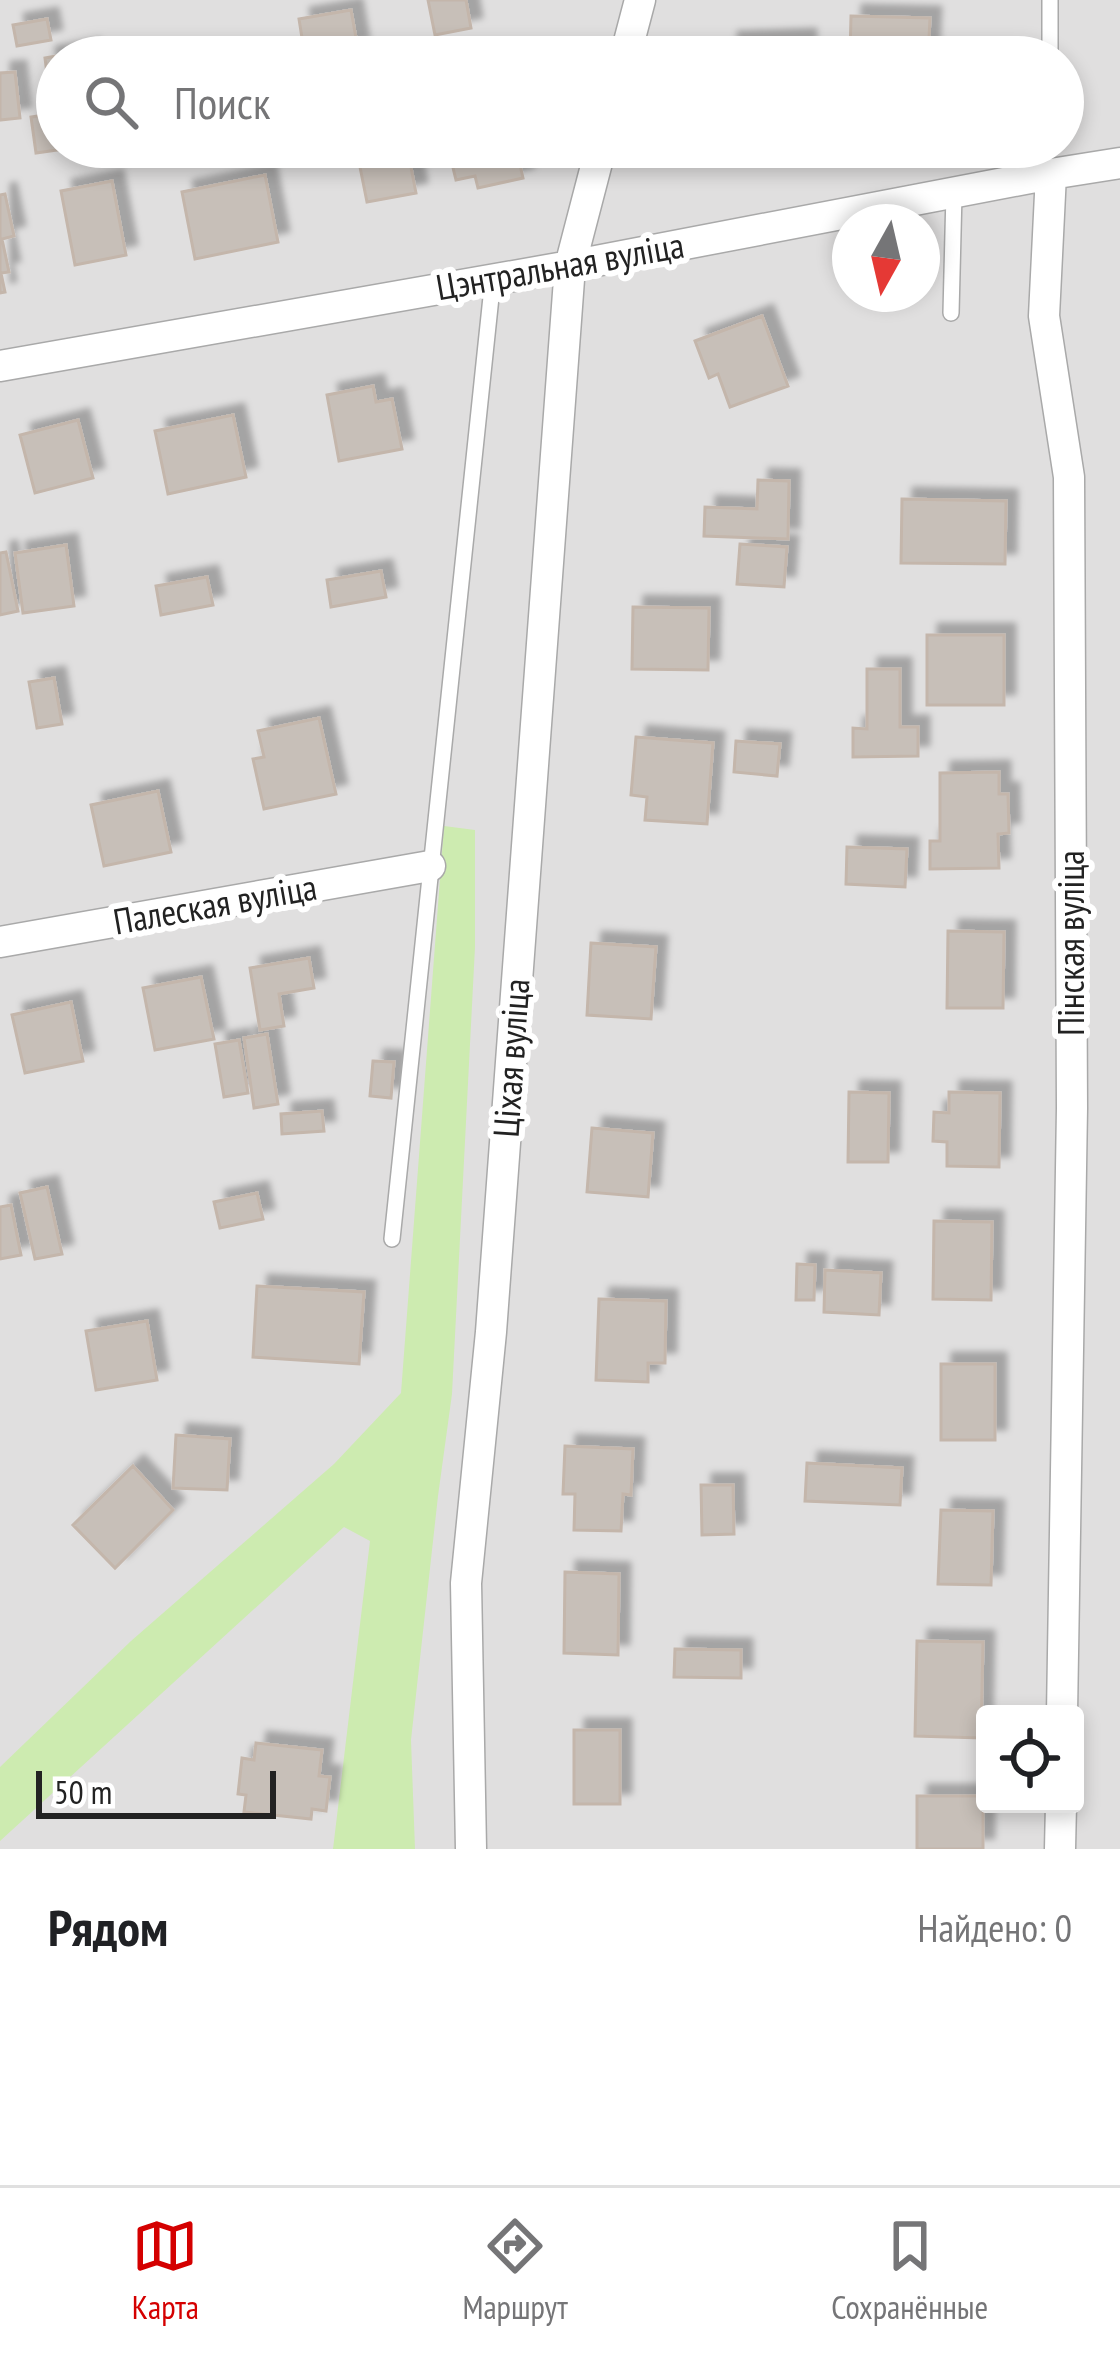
<!DOCTYPE html>
<html lang="ru">
<head>
<meta charset="utf-8">
<style>
	body { margin:0; font-family:"PT Sans Narrow",sans-serif; background:#f2f2f2; color:#202124 }
	.controls { position:absolute; right:36px; bottom:36px; display:grid; overflow:hidden; border-radius:12px; box-shadow:0 6px 18px #0003 }
	.controls button { width:108px; height:108px; display:grid; place-items:center; padding:0; border:0; border-bottom:3px solid #e0e0e0; background:#fff; color:#202124; font:60px sans-serif }
	.compass { position:absolute; left:832px; top:204px; width:108px; height:108px; border-radius:50%; background:#fff; box-shadow:0 6px 18px #0003; rotate:188deg }
	.scale { position:absolute; left:36px; bottom:30px; width:240px; box-sizing:border-box; padding-left:12px; border:6px solid #222; border-top:0; font-size:33px; line-height:42px; white-space:nowrap; color:#222; -webkit-text-stroke:9px #fff; paint-order:stroke }
	.list { margin:0; padding:0; list-style:none }
	h2 { display:flex; justify-content:space-between; align-items:center; height:156px; margin:0; padding:0 48px; font-size:51px }
	h2 small { font-size:39px; font-weight:400; color:#757577 }
	.icon { flex:none; width:66px; height:66px; fill:none; stroke:currentColor; stroke-width:2; stroke-linecap:round; stroke-linejoin:round }
	.map { position:relative; flex:none; width:1120px; height:1849px; overflow:hidden }
	.search { position:absolute; background:#fff; box-shadow:0 6px 18px #0003; left:36px; right:36px; top:36px; height:132px; display:flex; align-items:center; gap:30px; box-sizing:border-box; padding:0 42px; border-radius:66px; color:#757577; font-size:45px }
	.sheet { height:336px; background:#fff }
	nav { display:flex; justify-content:space-around; align-items:center; box-sizing:border-box; height:168px; border-top:3px solid #e0e0e0; background:#fff; font-size:33px; color:#757577 }
	nav a { display:grid; justify-items:center; gap:6px }
	nav .on { color:#d40000 }
	.map>svg:first-child { display:block }
</style>
</head>
<body>
<div class="map">
<svg width="1120" height="1849" viewBox="0 0 1120 1849">
	<defs>
		<filter id="shadow"><feDropShadow dx="11" dy="-11" stdDeviation="3" flood-color="#0004"/></filter>
	</defs>
	<rect width="100%" height="100%" fill="#f2efe9"/>
	<!-- residential -->
	<path fill="#e0dfdf" fill-rule="evenodd" d="M0 0H1120V1849H0ZM57 57H1063V147H57ZM850 222H922V294H850ZM985 1714H1075V1804H985Z"/>
	<!-- grass -->
	<path fill="#cdebb0" d="M444 826 475 830V947L452 1394 438 1496 411 1740 415 1849H333L370 1541 344 1527 0 1841V1767L131 1641 334 1464 401 1393Z"/>
	<!-- building -->
	<path fill="#c7bfb8" stroke="#c4b6ab" stroke-width="3" filter="url(#shadow)" d="M428 0H466L471 28 435 35Z
		M351 10 358 49 305 57 299 19Z
		M851 16 930 18 928 57H850Z
		M47 19 51 40 17 46 13 25Z
		M805 40V57H728L727 43Z
		M89 50 90 57H57V81L48 82 45 58Z
		M15 72 20 118 0 120V73Z
		M57 113V147H78L36 153 31 117Z
		M356 147H407L416 193 367 202Z
		M448 147H516L523 178 478 188 475 176 456 180Z
		M265 175 278 242 195 259 182 192Z
		M112 181 126 255 75 265 61 191Z
		M5 194 14 236 2 239 9 272 1 273 5 292 0 293V195Z
		M762 316 788 386 730 407 718 374 709 378 695 341Z
		M373 386 376 402 392 399 402 449 339 461 327 395Z
		M233 415 246 477 168 494 155 431Z
		M78 420 93 478 35 493 20 435Z
		M758 480 789 481 788 539 704 536 705 507 757 509Z
		M902 499 1006 501 1005 564 901 563Z
		M740 544 787 547 784 587 737 584Z
		M66 545 74 606 23 613 15 553Z
		M6 552 18 611 0 615V553Z
		M381 571 386 597 331 607 327 580Z
		M207 577 213 605 161 615 156 586Z
		M633 607 709 608 708 670 632 669Z
		M927 635H1004V705H927Z
		M867 669H900V727H918V756L853 757V728L867 729Z
		M54 678 62 724 37 728 29 682Z
		M319 718 336 794 264 809 253 759 264 757 258 731Z
		M636 737 713 743 707 824 645 820 647 797 631 795Z
		M736 741 780 744 777 776 734 772Z
		M999 772V794H1008L1009 833 998 834 999 868 930 869V841H940V773Z
		M158 791 171 852 104 866 91 805Z
		M847 847 907 849 905 887 846 884Z
		M948 931 1004 932 1003 1008H947Z
		M591 943 656 947 651 1019 587 1015Z
		M309 958 314 988 279 994 284 1026 260 1030 250 968Z
		M201 977 214 1039 155 1050 143 988Z
		M71 1002 83 1061 25 1073 12 1015Z
		M267 1034 278 1104 254 1108 244 1038Z
		M239 1040 248 1093 224 1097 215 1044Z
		M373 1061 394 1062 391 1098 370 1096Z
		M849 1092 889 1093 888 1162H848Z
		M949 1092 1000 1093 999 1167 947 1166V1142L933 1141 934 1112 949 1113Z
		M322 1111 324 1131 282 1134 281 1114Z
		M592 1128 653 1133 648 1197 587 1192Z
		M47 1187 62 1254 35 1259 20 1193Z
		M257 1193 263 1219 220 1228 214 1202Z
		M11 1205 21 1255 0 1259V1207Z
		M934 1221 992 1222 991 1300 933 1299Z
		M797 1264 815 1265 814 1300H796Z
		M825 1270 881 1273 879 1315 824 1312Z
		M257 1286 364 1292 359 1364 253 1357Z
		M599 1299 666 1301 665 1363H648V1382L596 1380Z
		M147 1321 157 1380 96 1390 86 1331Z
		M941 1364H995V1440H941Z
		M176 1435 230 1439 227 1490 173 1488Z
		M565 1446 633 1449 631 1495 623 1494 621 1531 574 1530 575 1494H563Z
		M807 1463 902 1468 900 1505 805 1501Z
		M133 1466 173 1510 115 1568 73 1525Z
		M701 1485H733L734 1534 702 1535Z
		M941 1510 993 1511 991 1585 938 1584Z
		M565 1572 619 1574 618 1655 564 1653Z
		M917 1641 983 1642 981 1738 915 1736Z
		M675 1649 741 1650V1678L674 1677Z
		M574 1730H620V1804H574Z
		M256 1743 322 1750 319 1776 330 1777 326 1811 312 1809 311 1819 244 1812 246 1795 238 1794 242 1758 254 1760Z
		M917 1796H983V1849H917Z"/>
	<g fill="none" stroke-linecap="round" stroke-linejoin="round">
		<!-- service casing -->
		<g stroke="#a9a9a9" stroke-width="18">
			<path id="service" d="M1050 0V57
				M951 313 954 193
				M392 1239 493 278"/>
		</g>
		<!-- minor casing -->
		<g stroke="#a9a9a9" stroke-width="33">
			<path id="minor" d="M625 57 640 0
				M1051 174 1044 316 1069 477 1072 1108 1062 1714
				M0 366 570 266 1051 174 1120 163
				M0 942 430 866
				M471 1849 466 1583 491 1332 570 266 601 147
				M1060 1849 1061 1804"/>
		</g>
		<!-- service -->
		<use href="#service" stroke="#fff" stroke-width="15"/>
		<!-- minor -->
		<use href="#minor" stroke="#fff" stroke-width="30"/>
	</g>
	<g text-anchor="middle" stroke-width="12" stroke-linejoin="round" paint-order="stroke">
		<!-- street labels -->
		<g font-size="36" fill="#222" stroke="#fff">
			<text transform="translate(560 266) rotate(-10)" y="13">Цэнтральная вуліца</text>
			<text transform="translate(215 904) rotate(-10)" y="13">Палеская вуліца</text>
			<text transform="translate(1071 943) rotate(-90)" y="13">Пінская вуліца</text>
			<text transform="translate(511 1058) rotate(-86)" y="13">Ціхая вуліца</text>
		</g>
	</g>
</svg>
<div class="controls">
<button><svg class="icon" aria-label="locate" viewBox="0 0 24 24"><circle cx="12" cy="12" r="6"/><path d="M12 2v4M12 18v4M2 12h4M18 12h4"/></svg></button>
</div>
<svg class="compass" viewBox="-18 -18 36 36"><path d="M0-13l5 13h-10z" fill="#e53935"/><path d="M0 13l5-13h-10z" fill="#757577"/></svg>
<div class="scale">50 m</div>
<div class="search"><svg class="icon" aria-label="search" viewBox="0 0 24 24"><circle cx="10" cy="10" r="6"/><path d="M15 15l6 6"/></svg>Поиск</div>
</div>
<section class="sheet">
<h2>Рядом<small>Найдено: 0</small></h2>
<ul class="list">
</ul>
</section>
<nav>
<a class="on"><svg class="icon" aria-label="map" viewBox="0 0 24 24"><path d="M3 6l6-2 6 2 6-2v14l-6 2-6-2-6 2zM9 4v14M15 6v14"/></svg>Карта</a>
<a><svg class="icon" aria-label="directions" viewBox="0 0 24 24"><path d="M12 3l9 9-9 9-9-9zM9 14v-3h6M13 9l2 2-2 2"/></svg>Маршрут</a>
<a><svg class="icon" aria-label="saved" viewBox="0 0 24 24"><path d="M7 4h10v16l-5-4-5 4z"/></svg>Сохранённые</a>
</nav>
</body>
</html>
